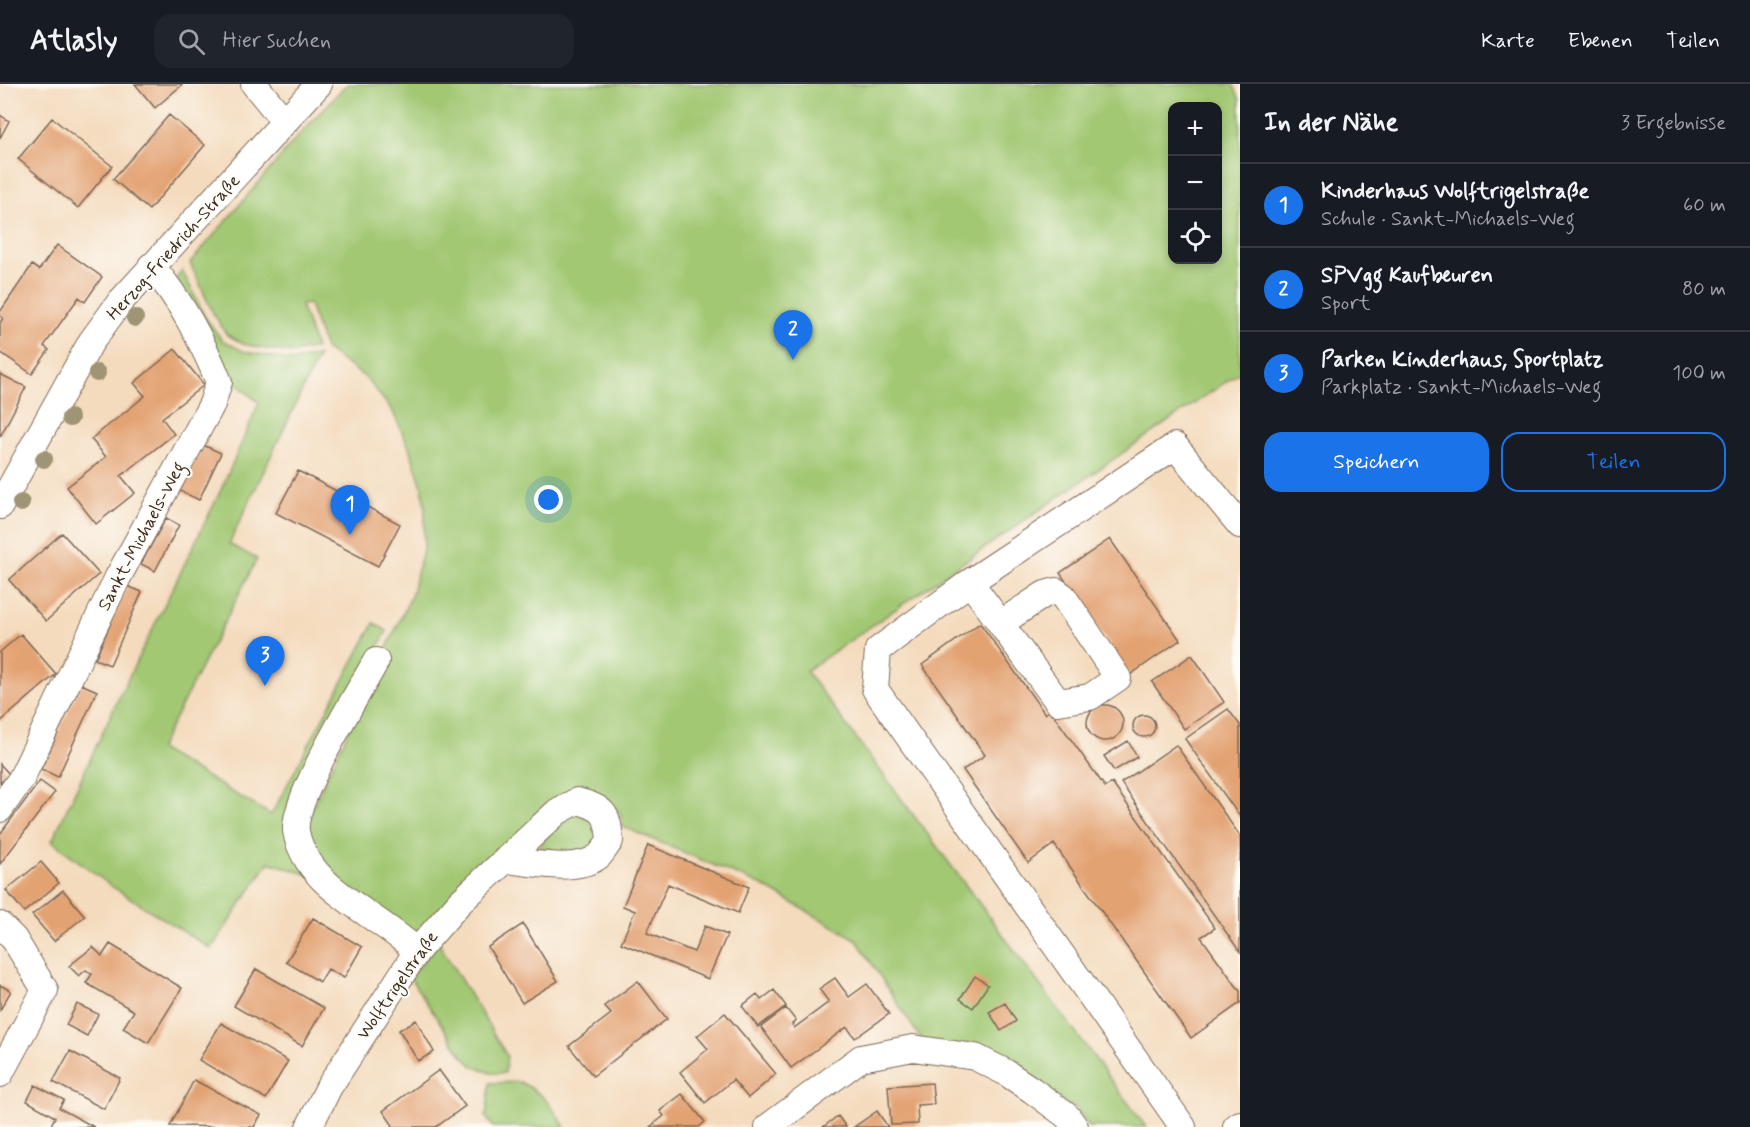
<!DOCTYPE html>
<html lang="de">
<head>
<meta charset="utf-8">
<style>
	body { margin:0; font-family:Mynerve,sans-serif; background:#20242c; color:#f1f3f6 }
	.controls { position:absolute; right:18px; top:18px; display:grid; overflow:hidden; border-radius:12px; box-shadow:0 3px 9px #0003 }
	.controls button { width:54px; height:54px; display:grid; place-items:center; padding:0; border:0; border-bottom:2px solid #363941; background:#171b24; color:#f1f3f6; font:30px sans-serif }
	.you { position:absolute; left:549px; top:416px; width:21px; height:21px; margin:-15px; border:4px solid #fff; border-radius:50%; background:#1a73e8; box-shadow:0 0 0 9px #1a73e833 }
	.badge { display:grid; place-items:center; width:39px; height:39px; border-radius:50%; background:#1a73e8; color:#fff; font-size:20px; font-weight:700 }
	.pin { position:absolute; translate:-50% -50px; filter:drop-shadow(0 2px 3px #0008) }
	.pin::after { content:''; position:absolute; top:32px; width:21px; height:18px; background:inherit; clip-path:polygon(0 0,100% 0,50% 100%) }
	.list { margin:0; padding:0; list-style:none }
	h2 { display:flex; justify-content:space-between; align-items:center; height:78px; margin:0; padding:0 24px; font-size:26px }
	h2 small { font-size:20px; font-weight:400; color:#9ea1a6 }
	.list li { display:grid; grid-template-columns:39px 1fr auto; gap:18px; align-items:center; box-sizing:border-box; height:84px; padding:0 24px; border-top:2px solid #363941 }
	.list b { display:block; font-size:22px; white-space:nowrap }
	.list p { margin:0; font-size:20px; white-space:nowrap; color:#9ea1a6 }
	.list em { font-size:20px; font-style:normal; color:#9ea1a6 }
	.actions { display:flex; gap:12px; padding:18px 24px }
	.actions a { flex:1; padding:14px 0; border:2px solid #1a73e8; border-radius:18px; text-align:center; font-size:21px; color:#1a73e8 }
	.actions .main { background:#1a73e8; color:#fff }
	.icon { flex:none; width:33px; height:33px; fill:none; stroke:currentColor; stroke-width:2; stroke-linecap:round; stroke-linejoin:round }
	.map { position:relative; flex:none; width:1240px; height:1043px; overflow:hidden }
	header { display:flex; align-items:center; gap:36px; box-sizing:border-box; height:84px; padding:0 30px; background:#171b24; border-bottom:2px solid #363941 }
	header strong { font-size:28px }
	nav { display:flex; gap:33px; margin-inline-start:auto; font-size:21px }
	.search { width:420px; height:54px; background:#20242c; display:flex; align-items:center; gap:15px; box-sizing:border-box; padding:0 21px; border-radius:18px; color:#9ea1a6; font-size:22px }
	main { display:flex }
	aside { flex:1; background:#171b24 }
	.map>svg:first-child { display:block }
</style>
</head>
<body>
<header>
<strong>Atlasly</strong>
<div class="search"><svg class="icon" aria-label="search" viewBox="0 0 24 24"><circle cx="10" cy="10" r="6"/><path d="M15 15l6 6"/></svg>Hier suchen</div>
<nav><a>Karte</a><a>Ebenen</a><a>Teilen</a></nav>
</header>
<main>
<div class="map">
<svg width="1240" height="1043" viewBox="0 0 1240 1043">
	<rect width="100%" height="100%" fill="#fdfcf7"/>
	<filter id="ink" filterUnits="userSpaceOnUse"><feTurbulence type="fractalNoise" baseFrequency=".0167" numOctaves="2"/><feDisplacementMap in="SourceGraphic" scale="12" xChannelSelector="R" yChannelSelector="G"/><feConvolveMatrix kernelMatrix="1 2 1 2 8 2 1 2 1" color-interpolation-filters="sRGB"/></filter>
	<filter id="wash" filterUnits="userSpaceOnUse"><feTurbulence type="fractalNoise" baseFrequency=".008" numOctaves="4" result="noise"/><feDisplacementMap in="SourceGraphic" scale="24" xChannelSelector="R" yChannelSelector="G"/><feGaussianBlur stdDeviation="1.35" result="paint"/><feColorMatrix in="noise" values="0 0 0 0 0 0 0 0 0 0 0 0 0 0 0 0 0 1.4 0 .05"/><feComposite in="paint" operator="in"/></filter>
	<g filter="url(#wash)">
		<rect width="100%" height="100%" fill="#f4dbbe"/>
		<!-- green -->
		<path fill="#a2c873" stroke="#6e7948" stroke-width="1.5" fill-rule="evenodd" d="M347 0H1233L1240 15V288L806 587 1146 1043H1089L1077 1024 924 960 856 855 763 802 623 743 620 729 601 712 578 705 553 714 415 857 333 797 302 746 411 512 424 462 425 422 421 399 409 363 392 326 366 294 325 265 309 220 301 221 316 264 293 269 261 264 244 260 227 251 213 229 190 179 299 51ZM1172 22H1218V176H1172Z
			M182 186 205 233 222 256 243 267 293 277 319 271 229 460 257 475 159 665 271 731 374 539 387 547 306 695 309 791 269 778 211 865 111 802 52 757 120 611 220 408 259 319 223 288 173 199Z
			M577 728 600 740V754L593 765 559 775 537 765 561 736Z
			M438 858 507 972 505 989H491L473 982 462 971 410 894Z
			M520 998C545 1011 550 1020 565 1043H493L486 1033 490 999Z"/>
		<g id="blocks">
			<!-- building -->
			<path fill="#e3a272" d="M135 0H183L155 24Z
				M0 31 9 37 0 54Z
				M169 31 205 61 149 126 113 95Z
				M52 34 112 82 78 124 18 75Z
				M57 161 102 193 85 218 79 213 44 262 49 266 32 290 0 268V239L3 234 0 232V228L32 181 39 186Z
				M175 265 204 301 162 334 174 350 121 392 135 409 96 440 67 403 106 373 91 355 145 312 134 299Z
				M0 290 26 303 0 353Z
				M203 361 221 369 199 416 180 407Z
				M298 387 400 440 378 482 276 429Z
				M166 434 179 441 155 487 141 480Z
				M62 449 99 490 46 537 9 496Z
				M1110 455 1180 556 1130 591 1060 489Z
				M127 502 142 508 110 581 95 575Z
				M980 539 1045 630 1050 626 1105 703 1112 699 1215 844 1201 853 1240 907V919L1191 954 1054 760 1028 779 963 686 985 671 922 581Z
				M21 550 56 590 0 638V568Z
				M1192 571 1224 618 1184 645 1152 598Z
				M81 600 97 607 58 693 41 685Z
				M1087 639a18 18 0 1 1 36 0a18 18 0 1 1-36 0Z
				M1228 625 1240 641V733L1185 655Z
				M1133 642a11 11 0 1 1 22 0a11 11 0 1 1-22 0Z
				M1128 657 1137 673 1114 687 1104 672Z
				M1176 661 1240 752V868L1121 699Z
				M0 680 10 691 0 699Z
				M40 697 55 708 0 780V750Z
				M648 761 749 803 738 829 668 800 647 849 694 868 705 842 727 851 708 895 621 859 635 827 623 822Z
				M41 778 59 799 24 828 6 806Z
				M63 806 85 832 54 857 32 831Z
				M313 834 362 863 344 894 328 885 320 898 286 878Z
				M523 840 558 897 522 919 488 863Z
				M110 860 182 904 148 959 123 944 134 927 86 899 92 890 86 886 79 892 69 882 93 863 102 872Z
				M256 885 324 924 302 962 234 922Z
				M975 892 988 901 973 924 960 915Z
				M835 894 849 913 867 900 889 930 855 954 847 943 791 984 761 943 786 924 796 937 792 940 794 944 829 918 819 905Z
				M638 897 667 935 593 992 569 962 611 930 604 922Z
				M0 901 11 907 0 926Z
				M774 906 786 922 758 943 742 922 757 910 761 916Z
				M1005 919 1016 937 1001 947 989 928Z
				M77 920 98 930 87 952 66 941Z
				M725 929 776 990 748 1014 733 996 705 1019 680 988 708 965 697 952Z
				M416 936 434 968 418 977 399 946Z
				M221 939 288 977 266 1015 199 976Z
				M70 967 120 994 104 1025 53 998Z
				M439 986 465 1022 436 1043H394L383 1027Z
				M194 996 261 1031 254 1043 170 1042Z
				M932 999 934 1020 917 1021 918 1040 891 1041 888 1002Z
				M35 1001 64 1016 59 1024 94 1043H50L55 1033 27 1017Z
				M682 1010 705 1038 699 1043H650L664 1032 660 1027Z
				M877 1027 888 1043H854Z
				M838 1032 846 1043H823Z"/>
		</g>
	</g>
	<g filter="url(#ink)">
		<use href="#blocks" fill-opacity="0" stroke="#7c6856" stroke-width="1.5"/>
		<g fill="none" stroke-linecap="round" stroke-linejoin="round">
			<!-- minor casing -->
			<g stroke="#7c6856" stroke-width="28">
				<path id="minor" d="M254 0 285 38
					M0 422 91 258 120 218 319 0
					M970 498 1058 618 1090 613 1118 594 1063 512 1056 507 1045 510 1001 539
					M376 577C358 610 292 715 296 747 299 767 313 787 329 801 356 825 389 842 417 867
					M0 725 21 695 118 493 212 320 219 298C204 261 179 212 151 182
					M0 841 14 855 45 906 0 990
					M309 1043 329 1003 417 867 459 819 557 728 577 717C604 724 608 729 610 757 607 761 603 768 599 772 577 789 532 779 507 776
					M768 1043 861 974 913 964 975 973 1005 988 1032 1006 1067 1032 1075 1043
					M1183 1043 875 605 878 566 970 498 1175 362 1240 441
					M1236 1043 1240 1040"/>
			</g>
			<!-- minor -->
			<use href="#minor" stroke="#fff" stroke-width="26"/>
		</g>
		<!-- trees -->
		<g fill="#9f9474">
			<circle cx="135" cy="234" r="9"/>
			<circle cx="97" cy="289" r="9"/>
			<circle cx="70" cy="334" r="9"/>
			<circle cx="44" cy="375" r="9"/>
			<circle cx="21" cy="419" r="9"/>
		</g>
	</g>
	<g text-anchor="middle" stroke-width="4.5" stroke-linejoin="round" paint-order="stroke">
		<!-- street labels -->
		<g font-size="18" fill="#3b2a1e" stroke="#fdfcf7">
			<text transform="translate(173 163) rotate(-48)" y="6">Herzog-Friedrich-Straße</text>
			<text transform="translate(141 452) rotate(-62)" y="6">Sankt-Michaels-Weg</text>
			<text transform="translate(397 901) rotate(-55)" y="6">Wolftrigelstraße</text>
		</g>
	</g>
</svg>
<div class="controls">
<button>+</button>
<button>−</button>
<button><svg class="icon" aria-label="locate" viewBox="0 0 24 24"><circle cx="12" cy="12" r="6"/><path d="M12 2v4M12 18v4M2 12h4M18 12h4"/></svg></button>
</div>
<div class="you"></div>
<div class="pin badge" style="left:350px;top:451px">1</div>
<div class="pin badge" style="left:793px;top:276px">2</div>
<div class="pin badge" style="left:265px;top:602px">3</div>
</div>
<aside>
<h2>In der Nähe<small>3 Ergebnisse</small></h2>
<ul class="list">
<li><span class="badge">1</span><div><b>Kinderhaus Wolftrigelstraße</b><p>Schule · Sankt-Michaels-Weg</p></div><em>60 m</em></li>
<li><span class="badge">2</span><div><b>SPVgg Kaufbeuren</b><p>Sport</p></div><em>80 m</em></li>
<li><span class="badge">3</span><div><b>Parken Kinderhaus, Sportplatz</b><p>Parkplatz · Sankt-Michaels-Weg</p></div><em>100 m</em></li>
</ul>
<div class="actions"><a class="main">Speichern</a><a>Teilen</a></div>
</aside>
</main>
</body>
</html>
